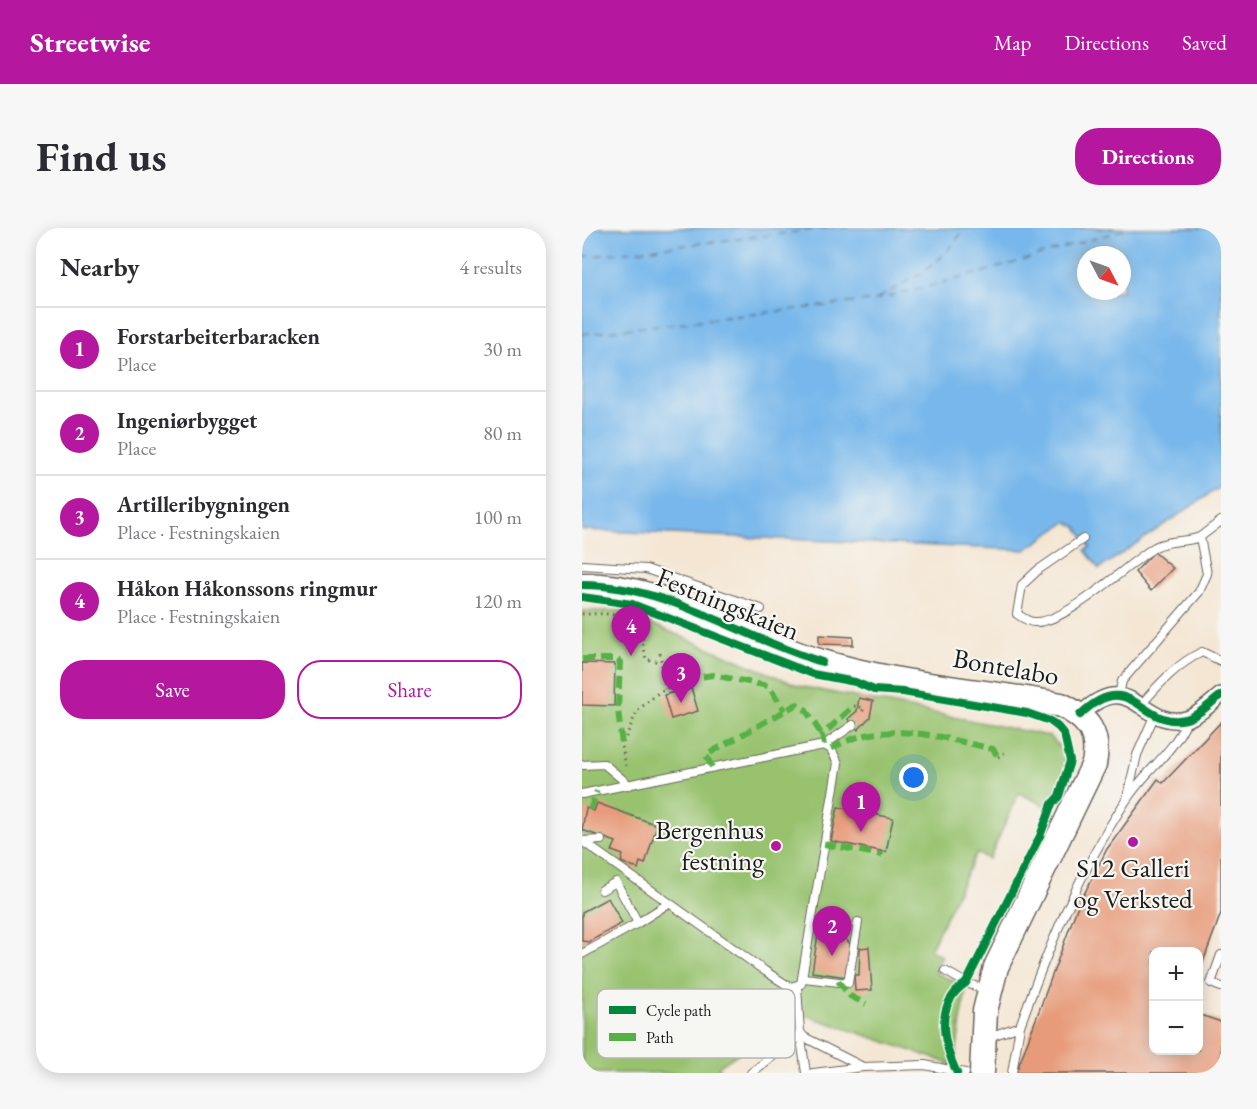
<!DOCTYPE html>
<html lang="en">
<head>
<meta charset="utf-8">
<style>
	body { margin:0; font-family:"EB Garamond",serif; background:#f7f7f7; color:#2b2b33 }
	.controls { position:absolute; right:18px; bottom:18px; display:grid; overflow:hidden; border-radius:12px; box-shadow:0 3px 15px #0003 }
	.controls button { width:54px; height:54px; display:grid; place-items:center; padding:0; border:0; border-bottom:2px solid #e1e1e2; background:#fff; color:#2b2b33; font:30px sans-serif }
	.compass { position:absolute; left:495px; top:18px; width:54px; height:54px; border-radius:50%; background:#fff; box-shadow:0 3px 15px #0003; rotate:131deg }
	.you { position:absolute; left:332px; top:550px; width:21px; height:21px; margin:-15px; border:4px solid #fff; border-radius:50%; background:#1a73e8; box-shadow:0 0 0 9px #1a73e833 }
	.badge { display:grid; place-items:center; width:39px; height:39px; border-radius:50%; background:#b5179e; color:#fff; font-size:20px; font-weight:700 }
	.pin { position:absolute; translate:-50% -50px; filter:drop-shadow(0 2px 3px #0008) }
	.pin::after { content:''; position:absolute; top:32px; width:21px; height:18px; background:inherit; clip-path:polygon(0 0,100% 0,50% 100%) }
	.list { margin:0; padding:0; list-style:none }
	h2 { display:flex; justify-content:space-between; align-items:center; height:78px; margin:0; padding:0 24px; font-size:26px }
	h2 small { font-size:20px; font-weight:400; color:#7c7c81 }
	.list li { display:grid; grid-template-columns:39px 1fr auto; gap:18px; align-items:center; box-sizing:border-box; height:84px; padding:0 24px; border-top:2px solid #e1e1e2 }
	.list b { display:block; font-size:22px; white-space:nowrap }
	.list p { margin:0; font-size:20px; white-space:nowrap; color:#7c7c81 }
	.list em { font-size:20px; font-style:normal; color:#7c7c81 }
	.actions { display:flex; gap:12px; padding:18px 24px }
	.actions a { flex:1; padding:14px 0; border:2px solid #b5179e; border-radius:24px; text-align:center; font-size:21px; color:#b5179e }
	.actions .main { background:#b5179e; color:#fff }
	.map { position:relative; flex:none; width:639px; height:845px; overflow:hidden; border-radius:24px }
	header { display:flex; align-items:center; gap:36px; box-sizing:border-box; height:84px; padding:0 30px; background:#b5179e; color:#fff }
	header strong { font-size:28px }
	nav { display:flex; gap:33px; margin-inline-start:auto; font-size:21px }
	.intro { display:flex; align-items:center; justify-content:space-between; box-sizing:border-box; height:144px; padding:0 36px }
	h1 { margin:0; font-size:42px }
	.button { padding:15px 27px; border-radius:24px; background:#b5179e; color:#fff; font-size:21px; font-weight:700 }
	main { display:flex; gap:36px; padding:0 36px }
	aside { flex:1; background:#fff; border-radius:24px; box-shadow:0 3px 15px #0003 }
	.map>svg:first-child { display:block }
</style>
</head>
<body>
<header>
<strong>Streetwise</strong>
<nav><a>Map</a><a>Directions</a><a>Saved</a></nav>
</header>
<div class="intro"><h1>Find us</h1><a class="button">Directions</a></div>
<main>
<aside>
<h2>Nearby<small>4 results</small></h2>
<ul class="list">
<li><span class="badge">1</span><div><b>Forstarbeiterbaracken</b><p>Place</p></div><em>30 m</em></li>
<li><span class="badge">2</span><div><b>Ingeniørbygget</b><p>Place</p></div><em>80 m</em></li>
<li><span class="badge">3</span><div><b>Artilleribygningen</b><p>Place · Festningskaien</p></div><em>100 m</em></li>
<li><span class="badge">4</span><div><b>Håkon Håkonssons ringmur</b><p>Place · Festningskaien</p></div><em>120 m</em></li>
</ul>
<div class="actions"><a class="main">Save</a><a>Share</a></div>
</aside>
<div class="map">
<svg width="639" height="845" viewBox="0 0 639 845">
	<rect width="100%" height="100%" fill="#f6f6f2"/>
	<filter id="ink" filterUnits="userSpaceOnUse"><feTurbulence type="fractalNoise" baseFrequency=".0167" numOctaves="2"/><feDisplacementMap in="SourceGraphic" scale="12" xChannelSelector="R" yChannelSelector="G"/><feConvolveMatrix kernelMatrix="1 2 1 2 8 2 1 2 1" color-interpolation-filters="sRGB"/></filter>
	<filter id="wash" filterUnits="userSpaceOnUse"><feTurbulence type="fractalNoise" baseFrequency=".008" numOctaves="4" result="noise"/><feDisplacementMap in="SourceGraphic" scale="24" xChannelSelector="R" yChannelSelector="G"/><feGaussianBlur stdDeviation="1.35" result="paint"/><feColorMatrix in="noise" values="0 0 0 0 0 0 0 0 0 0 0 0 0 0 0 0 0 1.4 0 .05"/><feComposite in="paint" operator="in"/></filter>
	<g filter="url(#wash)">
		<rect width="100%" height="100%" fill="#f4e6d3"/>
		<!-- green -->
		<path fill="#98c26e" stroke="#5a6f45" stroke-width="1.5" d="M0 383H39L217 458 467 508C496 532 480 551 466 579L437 565 407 631 394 625 348 722 360 728 352 744 384 759 374 827H369V836L217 785 136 839 141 845H0Z"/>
		<!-- water -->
		<path fill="#77b7eb" stroke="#4a6a84" stroke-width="1.5" fill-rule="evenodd" d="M0 0H639V258L517 341 503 322 508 319 495 299 485 294 443 322 0 302ZM504 27H540V63H504Z"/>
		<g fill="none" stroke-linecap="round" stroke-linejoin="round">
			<!-- ferry -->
			<path stroke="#405a6f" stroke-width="1.5" stroke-dasharray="8 6" stroke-linecap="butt" d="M499 0 540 1
				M0 29 249 0
				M296 70C329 52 364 34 382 0
				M0 106 293 72 398 45 548 0"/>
		</g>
		<g id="blocks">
			<!-- building -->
			<path fill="#e79b7a" d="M572 324 591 340 569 363 553 344Z
				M237 407 271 409V417L237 416Z
				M0 435 33 436 32 478 0 477Z
				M109 459 116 483 89 491 82 467Z
				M277 470 291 473 288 489 276 502 266 491 275 483Z
				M639 494V685L617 745 616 724H572V822H616V786L639 794V845H434L495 680 525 621 576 551 581 555Z
				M15 575 75 597 63 636 58 634 56 641 39 634 41 627 30 623 34 614 0 602 4 580 12 583Z
				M256 579 311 590 304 624 249 613Z
				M26 670 40 695 7 714 0 713V684Z
				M238 693 264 697 262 709 268 716 265 749 230 744Z
				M287 719 290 762 273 763 272 747H277L278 720Z"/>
		</g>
	</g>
	<g filter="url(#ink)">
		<use href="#blocks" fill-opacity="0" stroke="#68635c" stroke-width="1.5"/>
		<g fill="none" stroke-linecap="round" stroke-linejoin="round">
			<!-- service casing -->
			<g stroke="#68635c" stroke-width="10">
				<path id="service" d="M618 309 639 293
					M501 311 456 342 440 357 435 386C440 389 446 394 452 394 484 396 545 336 573 319 588 311 603 315 618 309L625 346 617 364 540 453 537 467
					M0 337 64 341 179 381
					M559 477C576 457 596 435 620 424L639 433
					M242 517 271 497
					M0 537 22 536 47 557
					M0 566 242 517 249 521 256 535 219 756 208 759 183 743 0 613
					M545 570 555 527 573 486
					M1 613 19 612
					M20 662 34 654 56 695 87 675
					M0 726 56 695
					M639 727 629 755 639 759
					M363 743 384 755 405 762
					M222 750 266 755 276 694
					M407 809 438 798C466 720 498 643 543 574 563 542 590 528 606 490
					M169 845 213 811 218 804 215 759
					M224 845 218 804 222 809 281 839 343 837 383 845
					M231 845 281 839
					M430 845 438 798"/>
			</g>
			<!-- minor casing -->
			<g stroke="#68635c" stroke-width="18">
				<path id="minor" d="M498 487C550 437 559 502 604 491 616 488 629 475 639 467"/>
			</g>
			<!-- primary casing -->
			<g stroke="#68635c" stroke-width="27">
				<path id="primary" d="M0 357C85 357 157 410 237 433 315 457 399 462 479 477 506 490 518 505 512 536L414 739 403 783 400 845"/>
			</g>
			<!-- path -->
			<path stroke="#68635c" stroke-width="3" stroke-dasharray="1.5 4.5" stroke-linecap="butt" d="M0 386C19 386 53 382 60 407 62 414 62 423 64 431L78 434
				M78 425 83 461
				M93 454 98 462
				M272 478 282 480 279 487
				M416 529 422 525
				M44 538 40 518 55 483 76 465 103 451
				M300 627V623
				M243 690 266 693"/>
			<!-- service -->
			<use href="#service" stroke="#fff" stroke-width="8"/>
			<!-- minor -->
			<use href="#minor" stroke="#fff" stroke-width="15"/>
			<!-- primary -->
			<use href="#primary" stroke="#fff" stroke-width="24"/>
			<!-- quiet -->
			<path stroke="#55b145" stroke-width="6" stroke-dasharray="12 6" stroke-linecap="butt" d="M0 431H34L38 434 36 481 40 518
				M103 451 131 447 186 458 203 482
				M242 517 240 507 272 478
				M249 521C300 490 357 509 411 521L416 529
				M130 539 124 527 215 476 223 481 240 507
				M8 582 15 563
				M242 616 300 627
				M256 753 268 768 284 776"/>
			<!-- cycleway casing -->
			<g stroke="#f6f6f2" stroke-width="11">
				<path id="cycleway" d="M0 357C86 357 160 410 240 434
					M0 369 50 376 231 446 273 454 292 462 321 464 445 485 468 493 476 499 482 506 488 533 477 568 470 576 458 608 384 755C351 777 361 815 375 845
					M498 487C550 437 559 502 604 491 616 488 629 475 639 467"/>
			</g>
			<!-- cycleway -->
			<use href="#cycleway" stroke="#00873e" stroke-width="8"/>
		</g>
	</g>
	<!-- markers -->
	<g fill="#b5179e" stroke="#f6f6f2" stroke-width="2">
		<circle cx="551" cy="614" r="6"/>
		<circle cx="194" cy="618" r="6"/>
	</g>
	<g text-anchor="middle" stroke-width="4.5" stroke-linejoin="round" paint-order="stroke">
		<!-- street labels -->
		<g font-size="27" fill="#1c1c1c" stroke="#f6f6f2">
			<text transform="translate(146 376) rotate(22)" y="9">Festningskaien</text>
			<text transform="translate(424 439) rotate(10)" y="9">Bontelabo</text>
		</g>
		<!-- poi labels -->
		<g font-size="27" fill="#1c1c1c" stroke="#f6f6f2" text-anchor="end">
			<text x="182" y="611">Bergenhus<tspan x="182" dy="31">festning</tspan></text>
			<text x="551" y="649" text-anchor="middle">S12 Galleri<tspan x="551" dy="31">og Verksted</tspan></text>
		</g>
	</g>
	<!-- legend -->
	<rect x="15" y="761" width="198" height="69" rx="9" fill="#f6f6f2" stroke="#b5b5b2" stroke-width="1.5"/>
	<rect x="27" y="778" width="27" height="8" fill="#00873e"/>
	<rect x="27" y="805" width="27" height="8" fill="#55b145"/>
	<g font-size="16" fill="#1c1c1c">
		<text x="64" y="788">Cycle path</text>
		<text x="64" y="815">Path</text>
	</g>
</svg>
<div class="controls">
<button>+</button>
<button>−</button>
</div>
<svg class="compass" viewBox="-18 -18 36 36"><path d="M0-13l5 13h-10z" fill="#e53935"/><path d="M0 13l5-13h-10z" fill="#7c7c81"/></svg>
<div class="you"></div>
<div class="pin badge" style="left:279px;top:604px">1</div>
<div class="pin badge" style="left:250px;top:728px">2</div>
<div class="pin badge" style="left:99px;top:475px">3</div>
<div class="pin badge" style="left:49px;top:428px">4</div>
</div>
</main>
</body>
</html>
